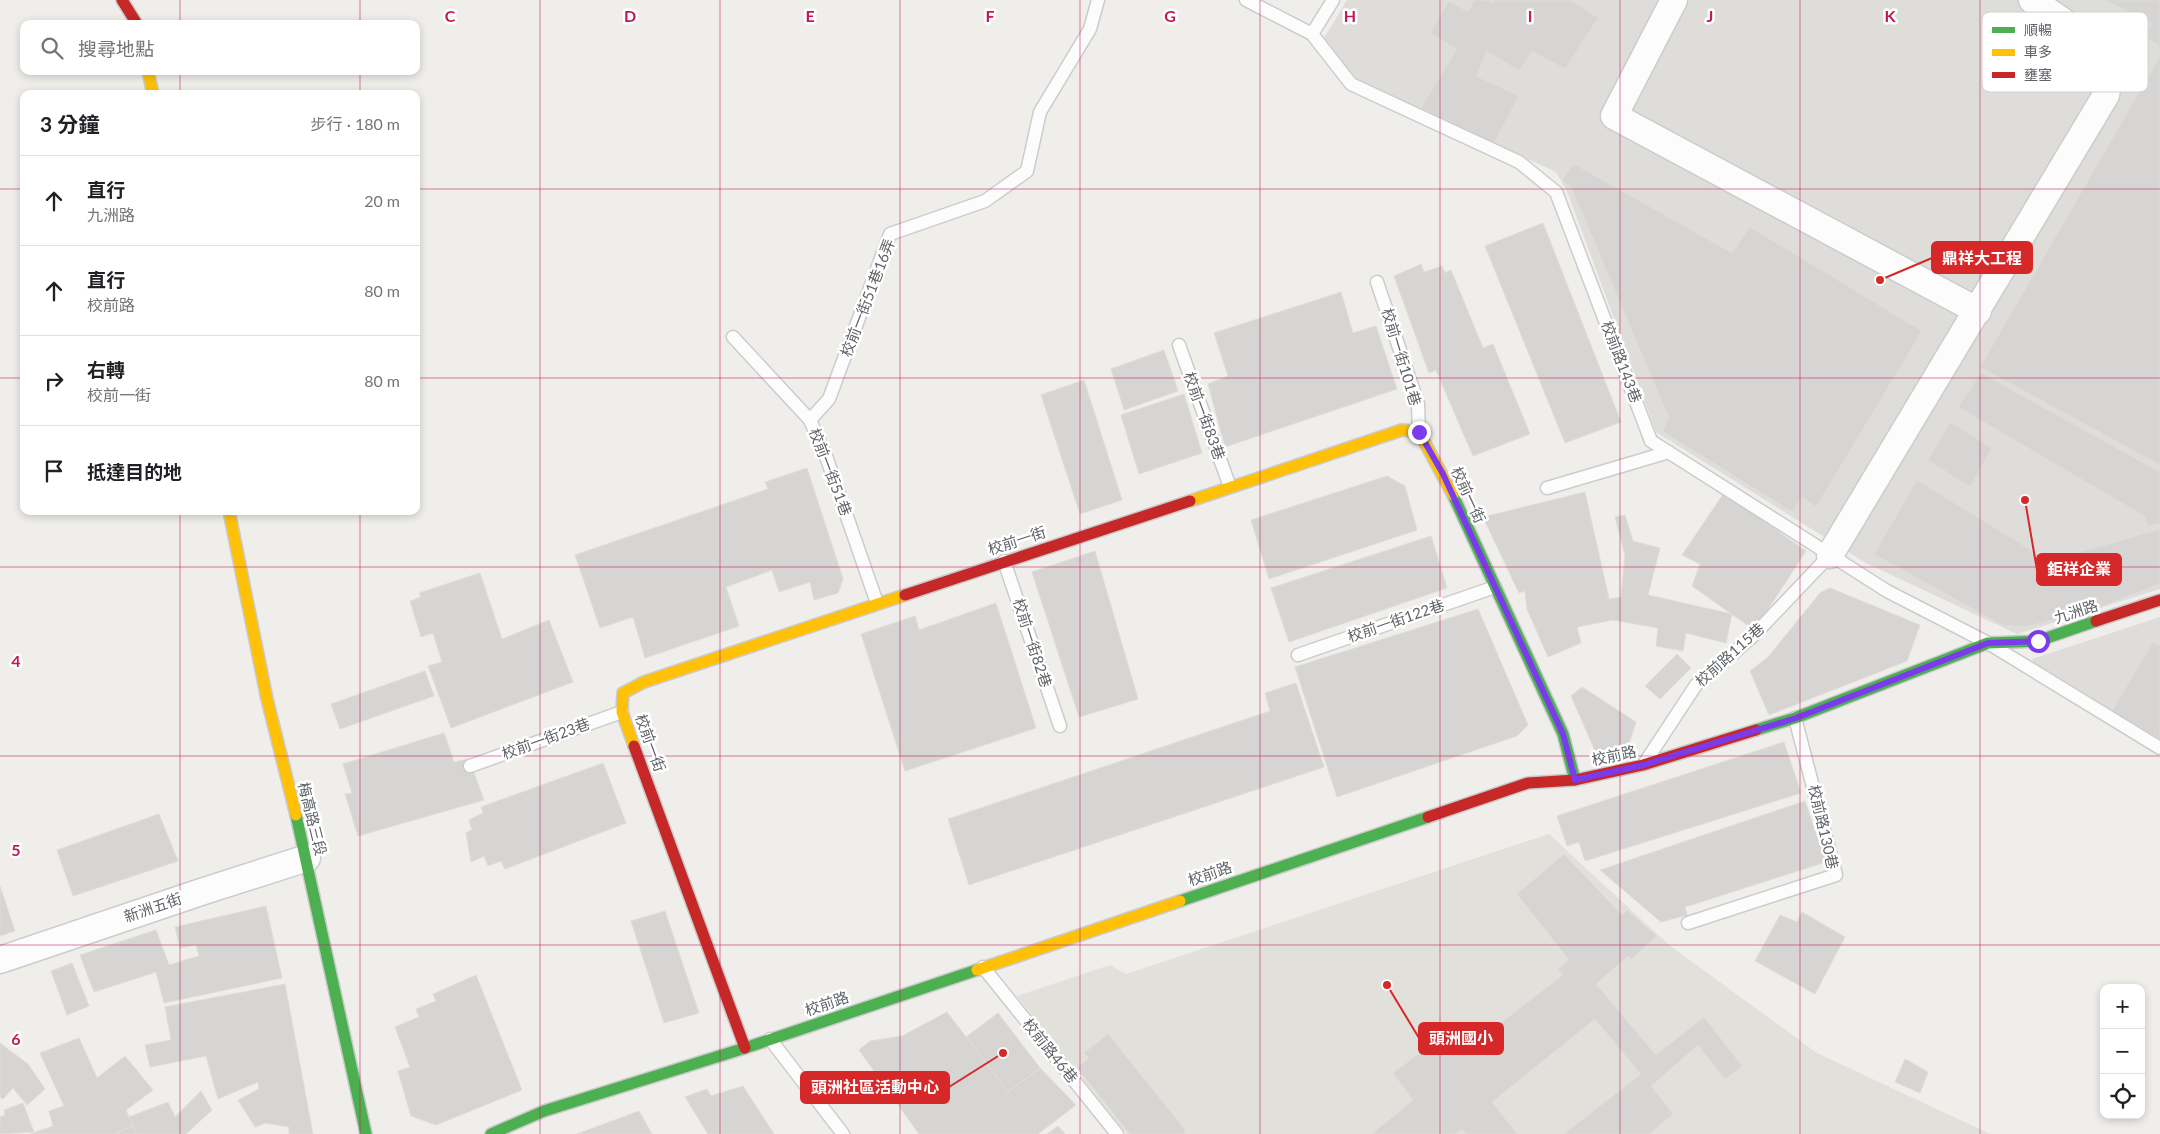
<!DOCTYPE html>
<html lang="zh-TW">
<head>
<meta charset="utf-8">
<style>
	body { margin:0; font-family:Lato,"Noto Sans TC",sans-serif; background:#f6f6f6; color:#202124 }
	.controls { position:absolute; right:15px; bottom:15px; display:grid; overflow:hidden; border-radius:10px; box-shadow:0 2px 8px #0003 }
	.controls button { width:45px; height:45px; display:grid; place-items:center; padding:0; border:0; border-bottom:1px solid #e0e0e0; background:#fff; color:#202124; font:25px sans-serif }
	.stop { position:absolute; width:15px; height:15px; margin:-11px; border:4px solid #7c3aed; border-radius:50%; background:#fff }
	.stop.end { background:#7c3aed; border-color:#fff; box-shadow:0 1px 5px #0008 }
	.list { margin:0; padding:0; list-style:none }
	h2 { display:flex; justify-content:space-between; align-items:center; height:65px; margin:0; padding:0 20px; font-size:21px }
	h2 small { font-size:16px; font-weight:400; color:#757577 }
	.list li { display:grid; grid-template-columns:32px 1fr auto; gap:15px; align-items:center; box-sizing:border-box; height:90px; padding:0 20px; border-top:1px solid #e0e0e0 }
	.list b { display:block; font-size:19px; white-space:nowrap }
	.list p { margin:0; font-size:16px; white-space:nowrap; color:#757577 }
	.list em { font-size:16px; font-style:normal; color:#757577 }
	.icon { flex:none; width:28px; height:28px; fill:none; stroke:currentColor; stroke-width:2; stroke-linecap:round; stroke-linejoin:round }
	.map { position:relative; flex:none; width:2160px; height:1134px; overflow:hidden }
	.search { position:absolute; background:#fff; box-shadow:0 2px 8px #0003; left:20px; top:20px; width:400px; height:55px; display:flex; align-items:center; gap:12px; box-sizing:border-box; padding:0 18px; border-radius:10px; color:#757577; font-size:19px }
	.panel { position:absolute; background:#fff; box-shadow:0 2px 8px #0003; left:20px; top:90px; width:400px; height:425px; border-radius:10px }
	.map>svg:first-child { display:block }
</style>
</head>
<body>
<div class="map">
<svg width="2160" height="1134" viewBox="0 0 2160 1134">
	<rect width="100%" height="100%" fill="#efeeea"/>
	<!-- industrial -->
	<path fill="#dfddda" d="M1347 0H2160V589L2017 634 1866 563 1656 432 1567 191 1556 172 1358 81 1324 38Z
		M2160 617V743L2034 666 2032 659Z"/>
	<!-- education -->
	<path fill="#e2e0da" d="M1549 834 1669 945 1817 1053 1990 1134H1127L1017 996 1110 965 1126 974Z"/>
	<!-- building -->
	<path fill="#d6d5d3" stroke="#deddd9" d="M1474 0H1487L1492 3 1495 0H1571L1598 18 1565 69 1532 51 1519 71 1487 51 1476 76 1519 96 1494 143 1421 108 1457 49 1430 33 1449 1 1468 12Z
		M2104 0H2160V46L2144 36 2152 23Z
		M2160 56V465L1980 367Z
		M1574 164 1732 253 1750 227 1922 331 1816 507 1802 497 1792 512 1662 431 1669 418 1571 187 1562 180Z
		M1543 223 1621 422 1565 443 1485 246Z
		M1421 264 1424 272 1442 266 1445 273 1451 270 1483 348 1493 344 1530 434 1473 456 1436 370 1429 373 1394 276Z
		M1341 292 1353 333 1376 326 1397 389 1225 447 1208 384 1228 376 1214 333Z
		M1164 350 1178 391 1124 410 1111 369Z
		M1981 373 2160 472V523L2148 526 2144 516 1958 407Z
		M1084 380 1122 500 1080 514 1041 395Z
		M1184 394 1202 453 1139 474 1121 415Z
		M1950 422 1992 448 1970 487 1928 460Z
		M807 468 843 579 838 593 814 600 810 582 779 592 772 570 726 587 739 626 645 658 633 617 600 628 575 555 768 489 765 482Z
		M1387 476 1405 486 1417 530 1269 579 1251 520Z
		M1917 480 2049 561 2160 529V584L2092 610 2025 627 2002 625 1874 554Z
		M1585 492 1609 599 1621 597 1625 555 1615 517 1625 515 1633 541 1660 548 1648 595 1732 614 1726 643 1686 633 1683 651 1656 646 1658 628 1613 620 1577 627 1581 643 1548 657 1527 609 1525 591 1519 593 1483 517Z
		M1724 493 1806 551 1763 617 1750 627 1692 586 1700 564 1682 555Z
		M1431 536 1447 588 1289 642 1271 588Z
		M1095 551 1138 699 1079 717 1032 572Z
		M480 573 502 639 549 620 573 682 451 728 428 666 442 662 433 633 421 637 410 601 421 597 419 593Z
		M1830 588 1920 625 1907 661 1769 715 1750 671 1768 657 1820 593Z
		M996 603 1036 728 905 771 861 634 915 616 919 630Z
		M1478 609 1528 725 1517 736 1337 797 1295 667Z
		M2153 642 2160 646V739L2112 711Z
		M1677 654 1691 668 1660 699 1645 686Z
		M425 671 434 696 340 729 331 704Z
		M1296 683 1324 767 969 885 948 819 1270 711 1265 693Z
		M1582 687 1636 722 1627 750 1596 753 1571 696Z
		M444 733 454 762 469 759 484 800 358 836 345 794 352 793 343 764Z
		M1784 742 1801 793 1585 861 1579 842 1567 846 1557 816Z
		M603 763 626 823 505 869 501 861 488 866 484 856 471 862 466 833 472 830 469 820 483 813 481 807Z
		M1805 801 1826 862 1685 907 1687 915 1661 922 1600 870Z
		M159 814 178 861 73 896 57 850Z
		M1564 854 1622 915 1627 910 1657 936 1631 959 1628 956 1596 984 1656 1055 1704 1017 1742 1066 1725 1079 1698 1045 1651 1086 1673 1114 1649 1134H1564L1641 1074 1595 1019 1492 1102 1517 1134H1466L1462 1129 1455 1134H1372L1413 1100 1393 1073 1451 1030 1468 1048 1563 975 1558 969 1569 960 1517 894Z
		M0 886 15 931 0 936Z
		M266 906 282 978 164 1003 156 972 94 992 80 955 156 930 169 965 199 956 196 945 180 948 175 927Z
		M665 911 699 1013 664 1023 631 921Z
		M1802 912 1845 937 1815 994 1755 961 1780 915 1797 922Z
		M72 963 89 1006 67 1015 51 971Z
		M476 975 522 1090 436 1125 411 1116 398 1071 410 1067 395 1027 419 1017 416 1009 436 1001 433 994Z
		M285 984 313 1134H289V1127L265 1123 255 1127 238 1100 259 1089 258 1082 218 1099 206 1056 150 1067 145 1045 171 1040 165 1007Z
		M947 1012 1008 1092 1040 1068 1076 1105 1038 1134H919L859 1050 870 1041 902 1036Z
		M998 1013 1040 1068 1008 1092 966 1037Z
		M1108 1034 1186 1131 1183 1134H1130L1077 1068 1089 1058 1084 1053Z
		M79 1038 97 1078 125 1056 153 1090 126 1110 133 1126 115 1134H30L53 1126 49 1111 64 1106 40 1053Z
		M0 1043 28 1064 45 1089 27 1105 13 1088 3 1099 0 1097Z
		M1905 1059 1928 1072 1920 1093 1895 1082Z
		M743 1086 774 1134H708L685 1097 707 1089 711 1096Z
		M201 1091 212 1110 186 1134H136L129 1117 168 1102 175 1117Z
		M23 1103 34 1132 0 1134V1117L5 1115 4 1110Z
		M639 1111 652 1134H577Z
		M133 1126 136 1134H115Z
		M1058 1126 1065 1134H1047Z"/>
	<g fill="none" stroke-linecap="round" stroke-linejoin="round">
		<!-- lane casing -->
		<g stroke="#cbcccc" stroke-width="15">
			<path id="lane" d="M1246 0 1312 34 1351 84 1519 162 1556 192 1651 441 1887 591 1988 643 2160 748
				M1312 34 1333 0
				M1377 282 1418 404 1419 432
				M733 337 810 420 827 459 877 603
				M1179 345 1230 487
				M810 420 829 399 890 234 985 201 1027 171 1040 112 1090 29 1098 0
				M1547 488 1669 452
				M1004 561 1060 726
				M1298 655 1495 587
				M1646 761 1696 685 1753 636 1830 555
				M470 766 622 712
				M1688 923 1836 875 1795 718
				M983 967 1117 1134
				M770 1039 843 1134"/>
		</g>
		<!-- street casing -->
		<g stroke="#cbcccc" stroke-width="29">
			<path id="street" d="M1674 0 1614 116 1978 311
				M1830 555 2106 95 2113 56 2032 0
				M0 960 201 892 307 858"/>
		</g>
		<!-- fast casing -->
		<g stroke="#cacacb" stroke-width="14">
			<path id="fast" d="M1453 495 1563 734 1575 780
				M1756 730 1795 718 1988 643 2038 641 2096 621
				M296 815 366 1134
				M1180 901 1428 817
				M491 1134 544 1111 745 1048 977 970"/>
		</g>
		<!-- slow casing -->
		<g stroke="#cacacb" stroke-width="14">
			<path id="slow" d="M148 71 153 94
				M1190 501 1402 430 1419 432 1453 495
				M229 511 267 699 296 815
				M634 746 622 712 623 693 644 682 905 595
				M977 970 1180 901"/>
		</g>
		<!-- jam casing -->
		<g stroke="#cacacb" stroke-width="14">
			<path id="jam" d="M122 0 137 24
				M905 595 1190 501
				M2096 621 2160 600
				M634 746 745 1048
				M1428 817 1528 783 1575 780 1643 765 1756 730"/>
		</g>
		<!-- lane -->
		<use href="#lane" stroke="#fdfcfc" stroke-width="12"/>
		<!-- street -->
		<use href="#street" stroke="#fdfcfc" stroke-width="26"/>
		<!-- fast -->
		<use href="#fast" stroke="#4caf50" stroke-width="11"/>
		<!-- slow -->
		<use href="#slow" stroke="#ffc107" stroke-width="11"/>
		<!-- jam -->
		<use href="#jam" stroke="#c62828" stroke-width="11"/>
	</g>
	<g fill="none" stroke-linecap="round" stroke-linejoin="round">
		<!-- route -->
		<path stroke="#7c3aed" stroke-width="6" d="M1419 432 1443 474 1563 734 1575 780 1643 765 1796 718 1988 643 2038 641"/>
	</g>
	<!-- grid -->
	<path fill="none" stroke="#c2185b" stroke-width="1" stroke-opacity="0.55" d="M180 0V24M360 0V24M540 0V1134M720 0V1134M900 0V1134M1080 0V1134M1260 0V1134M1440 0V1134M1620 0V1134M1800 0V1134M1980 0V1134M180 71V94M360 71V94M0 189H24M416 189H2160M0 378H24M416 378H2160M180 511V1134M360 511V1134M0 567H2160M0 756H2160M0 945H2160"/>
	<g text-anchor="middle" stroke-width="5" stroke-linejoin="round" paint-order="stroke">
		<!-- street labels -->
		<g font-size="15" fill="#5f6368" stroke="#fff">
			<text transform="translate(868 298) rotate(-69)" y="5">校前一街51巷16弄</text>
			<text transform="translate(1401 357) rotate(73)" y="5">校前一街101巷</text>
			<text transform="translate(1621 362) rotate(69)" y="5">校前路143巷</text>
			<text transform="translate(1204 416) rotate(70)" y="5">校前一街83巷</text>
			<text transform="translate(830 472) rotate(69)" y="5">校前一街51巷</text>
			<text transform="translate(1468 495) rotate(65)" y="5">校前一街</text>
			<text transform="translate(1017 541) rotate(-18)" y="5">校前一街</text>
			<text transform="translate(2076 612) rotate(-18)" y="5">九洲路</text>
			<text transform="translate(1396 621) rotate(-19)" y="5">校前一街122巷</text>
			<text transform="translate(1032 643) rotate(72)" y="5">校前一街82巷</text>
			<text transform="translate(1730 655) rotate(-42)" y="5">校前路115巷</text>
			<text transform="translate(546 739) rotate(-20)" y="5">校前一街23巷</text>
			<text transform="translate(650 743) rotate(70)" y="5">校前一街</text>
			<text transform="translate(1614 756) rotate(-12)" y="5">校前路</text>
			<text transform="translate(312 819) rotate(76)" y="5">梅高路三段</text>
			<text transform="translate(1823 827) rotate(77)" y="5">校前路130巷</text>
			<text transform="translate(1210 874) rotate(-19)" y="5">校前路</text>
			<text transform="translate(153 908) rotate(-19)" y="5">新洲五街</text>
			<text transform="translate(827 1004) rotate(-19)" y="5">校前路</text>
			<text transform="translate(1050 1051) rotate(51)" y="5">校前路46巷</text>
		</g>
	</g>
	<!-- legend -->
	<rect x="1982" y="12" width="166" height="80" rx="8" fill="#fff" stroke="#cfd0d2" stroke-width="1"/>
	<rect x="1992" y="27" width="23" height="6" fill="#4caf50"/>
	<rect x="1992" y="49" width="23" height="7" fill="#ffc107"/>
	<rect x="1992" y="72" width="23" height="6" fill="#c62828"/>
	<g font-size="14" fill="#5f6368">
		<text x="2024" y="35">順暢</text>
		<text x="2024" y="57">車多</text>
		<text x="2024" y="80">壅塞</text>
	</g>
	<g font-size="16" text-anchor="middle" font-weight="bold" fill="#c2185b" stroke="#fff" stroke-width="5" stroke-linejoin="round" paint-order="stroke">
		<text x="450" y="22">C</text>
		<text x="630" y="22">D</text>
		<text x="810" y="22">E</text>
		<text x="990" y="22">F</text>
		<text x="1170" y="22">G</text>
		<text x="1350" y="22">H</text>
		<text x="1530" y="22">I</text>
		<text x="1710" y="22">J</text>
		<text x="1890" y="22">K</text>
		<text x="16" y="667">4</text>
		<text x="16" y="856">5</text>
		<text x="16" y="1045">6</text>
	</g>
	<!-- callouts -->
	<path fill="none" stroke="#d62828" stroke-width="2" d="M1880 280L1932 258M2025 500L2037 570M1387 985L1419 1038M1003 1053L949 1087"/>
	<g fill="#d62828" stroke="#fff" stroke-width="2">
		<circle cx="1880" cy="280" r="5"/>
		<circle cx="2025" cy="500" r="5"/>
		<circle cx="1387" cy="985" r="5"/>
		<circle cx="1003" cy="1053" r="5"/>
	</g>
	<g fill="#d62828" stroke="#d62828" stroke-width="2">
		<rect x="1932" y="242" width="100" height="31" rx="5"/>
		<rect x="2037" y="554" width="84" height="31" rx="5"/>
		<rect x="1419" y="1023" width="84" height="31" rx="5"/>
		<rect x="801" y="1072" width="148" height="31" rx="5"/>
	</g>
	<g font-size="16" text-anchor="middle" font-weight="bold" fill="#fff">
		<text x="1982" y="264">鼎祥大工程</text>
		<text x="2079" y="575">鉅祥企業</text>
		<text x="1461" y="1044">頭洲國小</text>
		<text x="875" y="1093">頭洲社區活動中心</text>
	</g>
</svg>
<div class="controls">
<button>+</button>
<button>−</button>
<button><svg class="icon" aria-label="locate" viewBox="0 0 24 24"><circle cx="12" cy="12" r="6"/><path d="M12 2v4M12 18v4M2 12h4M18 12h4"/></svg></button>
</div>
<div class="stop" style="left:2038px;top:641px"></div>
<div class="stop end" style="left:1419px;top:432px"></div>
<div class="search"><svg class="icon" aria-label="search" viewBox="0 0 24 24"><circle cx="10" cy="10" r="6"/><path d="M15 15l6 6"/></svg>搜尋地點</div>
<section class="panel">
<h2>3 分鐘<small>步行 · 180 m</small></h2>
<ul class="list">
<li><svg class="icon" aria-label="ahead" viewBox="0 0 24 24"><path d="M12 20V5M6 11l6-6 6 6"/></svg><div><b>直行</b><p>九洲路</p></div><em>20 m</em></li>
<li><svg class="icon" aria-label="ahead" viewBox="0 0 24 24"><path d="M12 20V5M6 11l6-6 6 6"/></svg><div><b>直行</b><p>校前路</p></div><em>80 m</em></li>
<li><svg class="icon" aria-label="right" viewBox="0 0 24 24"><path d="M7 20v-9h11M14 6l5 5-5 5"/></svg><div><b>右轉</b><p>校前一街</p></div><em>80 m</em></li>
<li><svg class="icon" aria-label="arrive" viewBox="0 0 24 24"><path d="M6 21V4h12l-3 4 3 4H6"/></svg><div><b>抵達目的地</b></div></li>
</ul>
</section>
</div>
</body>
</html>
